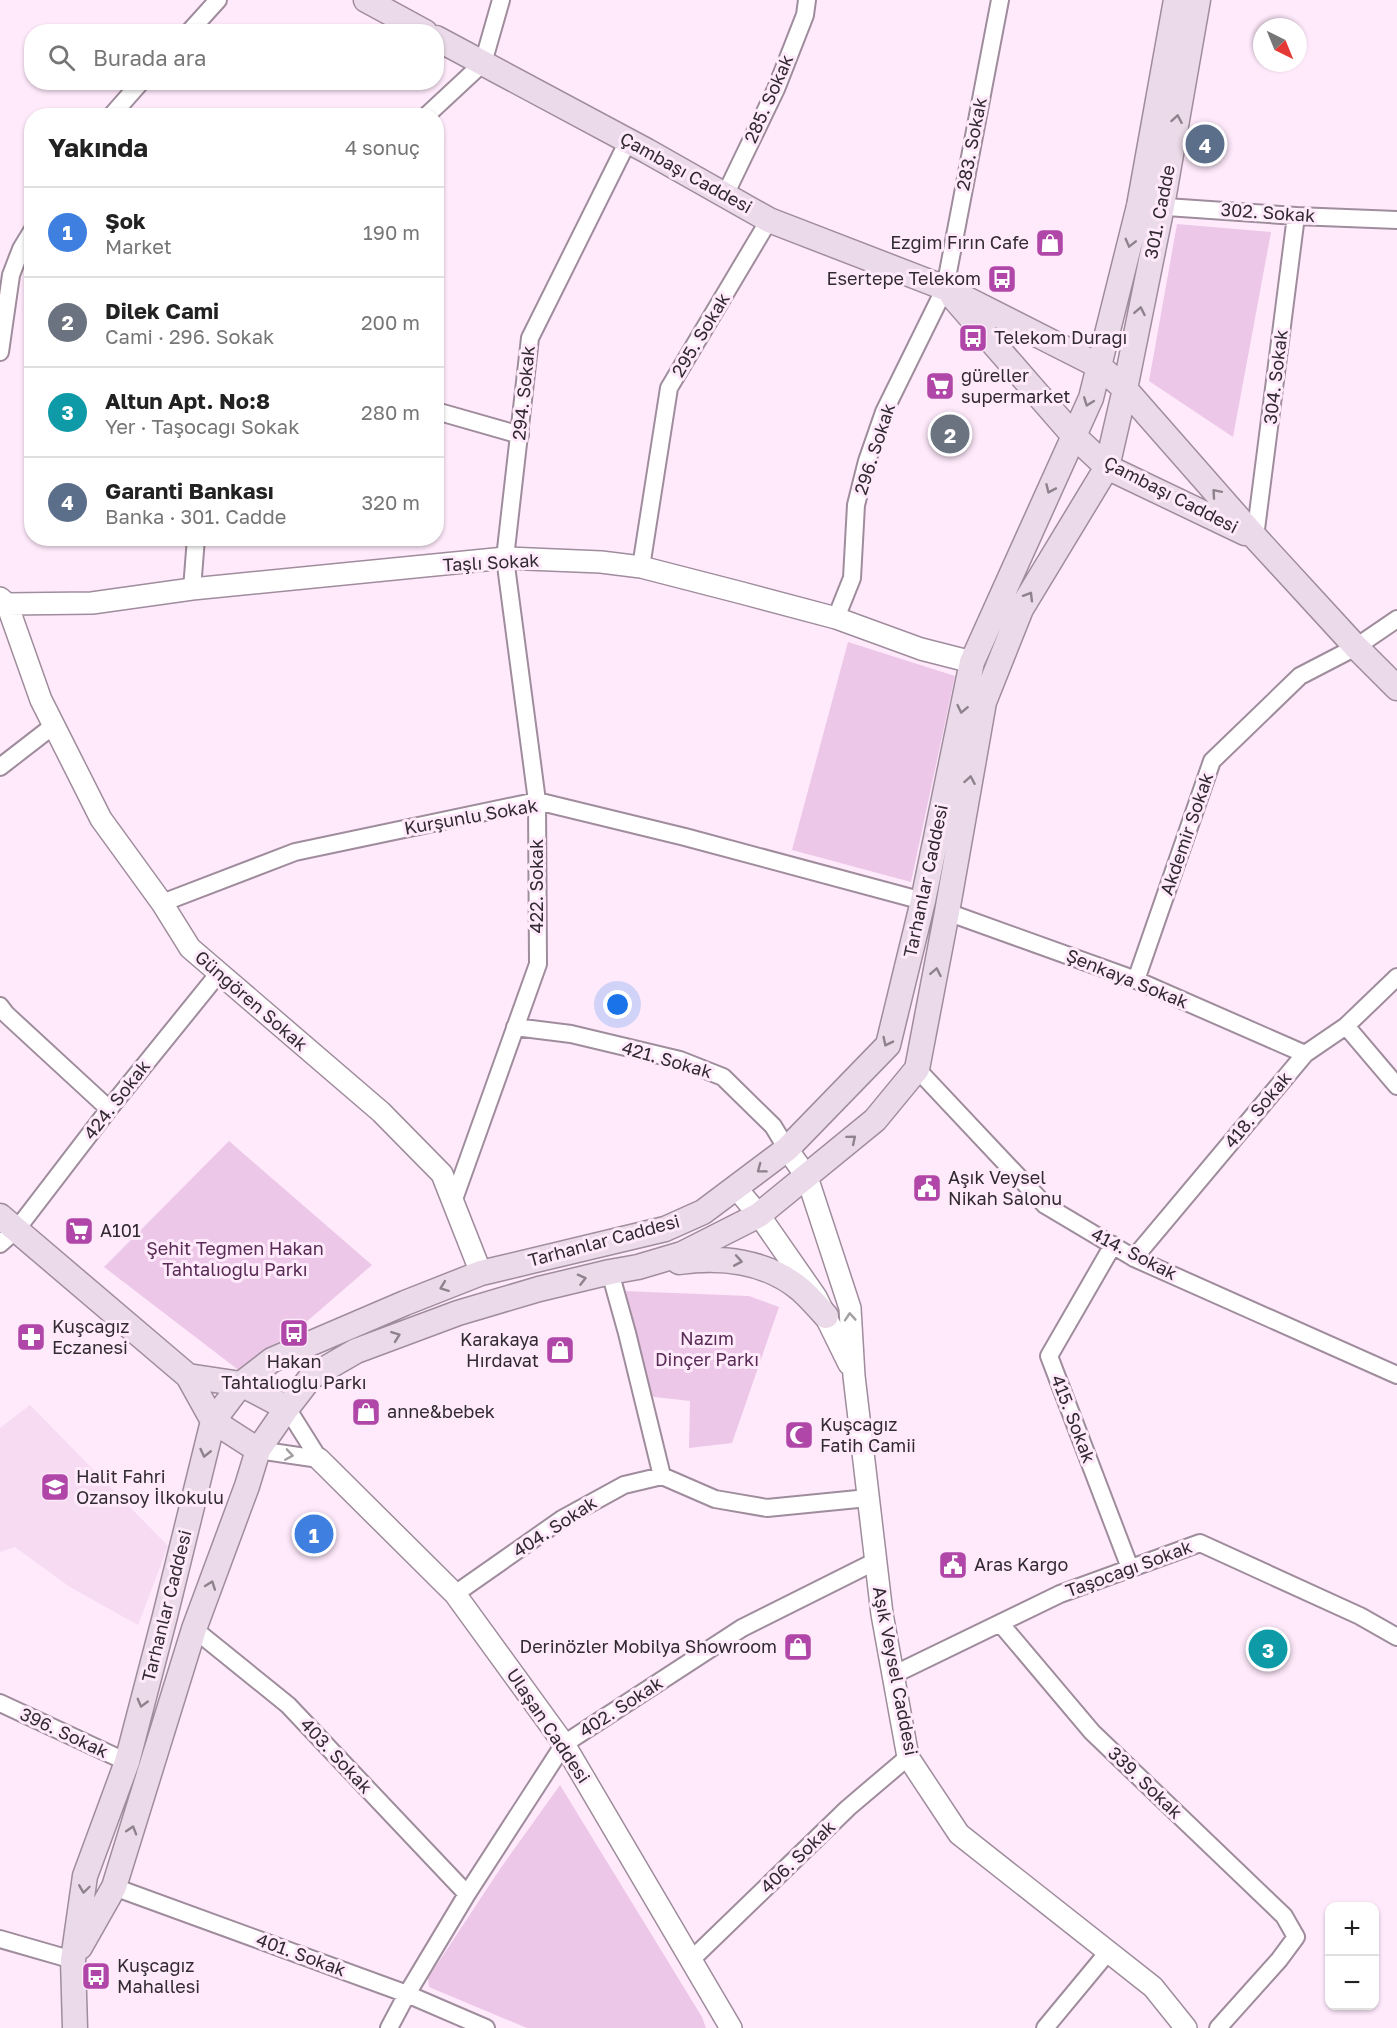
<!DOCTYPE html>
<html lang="tr">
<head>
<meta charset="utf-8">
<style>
	body { margin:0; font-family:"Golos Text",sans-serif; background:#f2f2f2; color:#222 }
	.controls { position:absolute; right:18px; bottom:18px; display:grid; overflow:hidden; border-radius:12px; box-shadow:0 2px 4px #0004 }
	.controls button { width:54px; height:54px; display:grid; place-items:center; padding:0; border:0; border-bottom:2px solid #e0e0e0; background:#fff; color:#222; font:30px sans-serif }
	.compass { position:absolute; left:1253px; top:18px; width:54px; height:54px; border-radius:50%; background:#fff; box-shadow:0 2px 4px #0004; rotate:137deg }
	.you { position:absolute; left:618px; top:1005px; width:21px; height:21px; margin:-15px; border:4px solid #fff; border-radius:50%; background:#1a73e8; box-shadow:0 0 0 9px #1a73e833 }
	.badge { display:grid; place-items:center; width:39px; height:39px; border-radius:50%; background:#2563eb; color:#fff; font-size:20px; font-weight:700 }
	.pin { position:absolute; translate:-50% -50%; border:3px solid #fff; box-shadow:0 2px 6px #0006 }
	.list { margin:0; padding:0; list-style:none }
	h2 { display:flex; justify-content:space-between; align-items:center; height:78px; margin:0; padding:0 24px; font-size:26px }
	h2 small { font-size:20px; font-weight:400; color:#767676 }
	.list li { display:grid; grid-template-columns:39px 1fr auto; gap:18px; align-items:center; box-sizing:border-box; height:90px; padding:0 24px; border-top:2px solid #e0e0e0 }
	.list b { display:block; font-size:22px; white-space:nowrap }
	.list p { margin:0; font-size:20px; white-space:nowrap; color:#767676 }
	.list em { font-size:20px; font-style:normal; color:#767676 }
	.icon { flex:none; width:33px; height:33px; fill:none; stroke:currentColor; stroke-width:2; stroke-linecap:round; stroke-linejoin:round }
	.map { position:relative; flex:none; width:1397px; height:2028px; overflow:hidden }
	.search { position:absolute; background:#fff; box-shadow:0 2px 4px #0004; left:24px; top:24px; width:420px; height:66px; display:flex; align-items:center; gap:15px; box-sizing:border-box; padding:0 21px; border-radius:24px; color:#767676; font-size:22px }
	.panel { position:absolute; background:#fff; box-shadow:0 2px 4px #0004; left:24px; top:108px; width:420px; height:438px; border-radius:24px }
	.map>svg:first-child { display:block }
</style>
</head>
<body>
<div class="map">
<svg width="1397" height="2028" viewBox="0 0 1397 2028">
	<rect width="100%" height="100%" fill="#ffeafc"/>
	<!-- built -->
	<path fill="#f6dbf2" d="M30 1405 168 1546 138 1625 70 1587 15 1547 0 1552V1428Z"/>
	<!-- green -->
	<path fill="#ecc7e7" d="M1177 224 1271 232 1233 437 1149 381Z
		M848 642 955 676 911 882 792 850Z
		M229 1141 372 1265 245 1375 104 1267Z
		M623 1291 749 1296 779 1307 732 1443 689 1448 690 1401 646 1396Z
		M560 1785 702 2017 706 2028H527L429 1987 428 1978 500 1869Z"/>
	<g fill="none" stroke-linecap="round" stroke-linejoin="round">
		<!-- minor casing -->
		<g stroke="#9f8c9c" stroke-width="20">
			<path id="minor" d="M189 32 218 0
				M111 116 141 82
				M426 116 483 63 501 0
				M725 195 776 89 805 15 807 0
				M1152 206 1296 216 1397 220
				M0 352 11 275 21 249 32 231
				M436 411 520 435
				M1255 537 1296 216
				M641 567 669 388 769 220
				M192 589 196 538
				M836 618 852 578 856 505 867 461 884 412 945 288 1000 0
				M0 767 53 726
				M162 903 295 852 537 801 685 837 923 901
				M947 912 1136 980 1305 1054
				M1136 980 1212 761 1300 676 1356 647 1397 619
				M0 1006 6 1014 109 1109
				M1346 1026 1397 1086
				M515 1027 571 1034 680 1060 723 1077 773 1126 787 1149
				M917 1069 1045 1205 1134 1258 1397 1375
				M453 1202 538 964 537 801 505 558 530 338 628 141
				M0 1244 17 1229 109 1109 219 973
				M1113 1245 1049 1356 1130 1568
				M1134 1258 1305 1054 1346 1026 1397 977
				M610 1272 627 1333 662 1476
				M287 1408 319 1459
				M258 1450 319 1459
				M455 1594 562 1519 624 1485 662 1476 715 1499 767 1508 868 1498
				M1000 1623 1092 1732 1284 1916 1296 1937 1279 1960 1218 2028
				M194 1629 288 1705 467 1894
				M893 1675 1060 1594 1200 1543 1360 1616 1397 1637
				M0 1703 127 1762
				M114 1887 407 1994 486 2028
				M0 1939 73 1960
				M691 1960 848 1808 908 1757
				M389 2028 407 1994 467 1894 564 1744 742 1628 876 1561
				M1045 2028 1108 1952"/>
		</g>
		<!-- tertiary casing -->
		<g stroke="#9f8c9c" stroke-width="24">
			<path id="tertiary" d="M0 598 7 604 92 603 192 589 505 558 601 562 641 567 742 593 836 618 921 649 972 662
				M7 604 41 700 101 819 162 903 190 948 381 1112 442 1174 481 1273
				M787 1149 807 1177 850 1308 854 1376 882 1614 908 1757 959 1834 1153 1987 1186 2028
				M736 1188 759 1215 816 1297 849 1364
				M319 1459 455 1594 564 1744 731 2028"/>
		</g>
		<!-- secondary casing -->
		<g stroke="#9f8c9c" stroke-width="27">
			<path id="secondary" d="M366 0 425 32
				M436 38 647 151 769 220 945 288 1099 366 1125 389 1255 537 1356 647 1397 688
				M953 297 1074 436 1107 467 1245 533
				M0 1216 188 1376 213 1421 258 1450
				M679 1262C721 1256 766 1261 800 1289 809 1297 818 1307 826 1316
				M188 1376 241 1384 287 1408
				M80 1947 114 1887 194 1629 247 1486 258 1450 287 1408 311 1377 356 1351 458 1313 539 1289 610 1272 638 1267 682 1254 759 1215 771 1205 875 1120 917 1069 947 912 984 702 1021 609 1107 467 1125 389 1162 206 1198 0
				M75 2028 73 1960 85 1876 127 1762 165 1616 213 1421 241 1384 272 1360 405 1303 481 1273 665 1229 703 1212 787 1149 888 1045 923 901 972 662 1091 398 1139 206 1176 0"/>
		</g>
		<!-- minor -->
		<use href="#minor" stroke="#fff" stroke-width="16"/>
		<!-- tertiary -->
		<use href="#tertiary" stroke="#fff" stroke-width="21"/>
		<!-- secondary -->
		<use href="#secondary" stroke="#ebdae9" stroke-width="24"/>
	</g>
	<!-- one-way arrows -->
	<defs><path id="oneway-chevron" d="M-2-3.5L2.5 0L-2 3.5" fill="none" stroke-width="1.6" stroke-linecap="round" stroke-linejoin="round" transform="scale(1.5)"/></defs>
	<g stroke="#8e828d">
		<use href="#oneway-chevron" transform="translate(1177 119) rotate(-80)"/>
		<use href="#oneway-chevron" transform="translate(1130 243) rotate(104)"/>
		<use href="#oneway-chevron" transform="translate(1140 311) rotate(-79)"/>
		<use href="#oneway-chevron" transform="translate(1088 402) rotate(111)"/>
		<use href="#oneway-chevron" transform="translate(1050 489) rotate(114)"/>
		<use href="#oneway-chevron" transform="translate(1216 493) rotate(-131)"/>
		<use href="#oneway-chevron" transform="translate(1029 596) rotate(-59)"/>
		<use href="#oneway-chevron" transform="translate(962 709) rotate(102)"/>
		<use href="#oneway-chevron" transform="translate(970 780) rotate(-80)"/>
		<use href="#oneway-chevron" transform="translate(936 972) rotate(-79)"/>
		<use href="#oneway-chevron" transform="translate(887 1042) rotate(116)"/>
		<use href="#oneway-chevron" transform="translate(852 1139) rotate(-40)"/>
		<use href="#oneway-chevron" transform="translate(761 1169) rotate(143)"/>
		<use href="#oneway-chevron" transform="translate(738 1261) rotate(10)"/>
		<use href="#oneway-chevron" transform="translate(582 1279) rotate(-14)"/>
		<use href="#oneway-chevron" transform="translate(444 1287) rotate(159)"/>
		<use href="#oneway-chevron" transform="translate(396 1336) rotate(-20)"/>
		<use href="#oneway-chevron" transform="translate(205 1453) rotate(103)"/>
		<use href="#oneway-chevron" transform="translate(211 1585) rotate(-70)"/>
		<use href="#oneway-chevron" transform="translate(142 1703) rotate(105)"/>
		<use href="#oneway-chevron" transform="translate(132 1830) rotate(-73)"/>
		<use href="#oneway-chevron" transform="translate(84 1889) rotate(98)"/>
	</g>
	<g stroke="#a39fa2">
		<use href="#oneway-chevron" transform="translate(850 1317) rotate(-94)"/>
		<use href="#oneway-chevron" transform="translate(289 1455) rotate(9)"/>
	</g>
	<!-- icons -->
	<defs>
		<g id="shop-square" transform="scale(1.5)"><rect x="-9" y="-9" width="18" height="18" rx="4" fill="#af46a8" stroke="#ffeafc"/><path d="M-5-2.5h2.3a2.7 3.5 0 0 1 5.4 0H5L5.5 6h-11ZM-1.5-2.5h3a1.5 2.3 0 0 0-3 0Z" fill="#fff"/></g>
		<g id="bus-square" transform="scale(1.5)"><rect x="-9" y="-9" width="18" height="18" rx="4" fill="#af46a8" stroke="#ffeafc"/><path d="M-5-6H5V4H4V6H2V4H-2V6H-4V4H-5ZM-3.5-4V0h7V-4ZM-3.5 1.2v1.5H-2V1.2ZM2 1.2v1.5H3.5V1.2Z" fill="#fff"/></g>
		<g id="supermarket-square" transform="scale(1.5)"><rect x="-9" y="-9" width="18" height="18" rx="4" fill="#af46a8" stroke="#ffeafc"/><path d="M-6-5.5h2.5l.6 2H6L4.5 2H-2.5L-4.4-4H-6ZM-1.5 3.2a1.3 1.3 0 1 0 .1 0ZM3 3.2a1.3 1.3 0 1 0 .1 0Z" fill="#fff"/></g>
		<g id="civic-square" transform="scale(1.5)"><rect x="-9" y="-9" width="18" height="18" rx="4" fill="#af46a8" stroke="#ffeafc"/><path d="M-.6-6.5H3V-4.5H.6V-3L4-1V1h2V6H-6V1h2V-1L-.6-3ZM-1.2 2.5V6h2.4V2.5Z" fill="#fff"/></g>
		<g id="pharmacy-square" transform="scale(1.5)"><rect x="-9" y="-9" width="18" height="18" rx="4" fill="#af46a8" stroke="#ffeafc"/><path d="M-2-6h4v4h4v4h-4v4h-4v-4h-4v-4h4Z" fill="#fff"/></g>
		<g id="mosque-square" transform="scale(1.5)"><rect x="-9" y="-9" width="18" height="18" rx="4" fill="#af46a8" stroke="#ffeafc"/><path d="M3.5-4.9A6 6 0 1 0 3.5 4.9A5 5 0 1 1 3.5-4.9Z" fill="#fff"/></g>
		<g id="school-square" transform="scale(1.5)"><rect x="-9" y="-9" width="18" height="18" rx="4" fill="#af46a8" stroke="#ffeafc"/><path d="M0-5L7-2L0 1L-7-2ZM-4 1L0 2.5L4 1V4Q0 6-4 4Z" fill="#fff"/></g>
	</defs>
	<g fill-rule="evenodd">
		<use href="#shop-square" x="1050" y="243"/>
		<use href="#bus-square" x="1002" y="279"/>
		<use href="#bus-square" x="973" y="338"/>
		<use href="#supermarket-square" x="940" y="386"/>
		<use href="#civic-square" x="927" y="1188"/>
		<use href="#supermarket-square" x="79" y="1231"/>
		<use href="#bus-square" x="294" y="1333"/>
		<use href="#pharmacy-square" x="31" y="1337"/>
		<use href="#shop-square" x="560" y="1350"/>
		<use href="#shop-square" x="366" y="1412"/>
		<use href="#mosque-square" x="799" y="1435"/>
		<use href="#school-square" x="55" y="1487"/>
		<use href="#civic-square" x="953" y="1565"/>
		<use href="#shop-square" x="798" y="1647"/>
		<use href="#bus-square" x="96" y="1976"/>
	</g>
	<g text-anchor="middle" stroke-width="6" stroke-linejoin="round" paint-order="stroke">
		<!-- street labels -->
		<g font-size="18" fill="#322a31" stroke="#ffeafc">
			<text transform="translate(769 99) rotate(-66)" y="6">285. Sokak</text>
			<text transform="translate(972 144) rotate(-79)" y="6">283. Sokak</text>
			<text transform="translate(686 173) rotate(29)" y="6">Çambaşı Caddesi</text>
			<text transform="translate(1160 212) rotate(-79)" y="6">301. Cadde</text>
			<text transform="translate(1268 213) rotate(4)" y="6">302. Sokak</text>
			<text transform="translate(701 335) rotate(-59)" y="6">295. Sokak</text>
			<text transform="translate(1276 377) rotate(-83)" y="6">304. Sokak</text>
			<text transform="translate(524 393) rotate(-84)" y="6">294. Sokak</text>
			<text transform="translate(875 449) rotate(-72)" y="6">296. Sokak</text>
			<text transform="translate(1171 495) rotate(27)" y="6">Çambaşı Caddesi</text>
			<text transform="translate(491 563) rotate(-3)" y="6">Taşlı Sokak</text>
			<text transform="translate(471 817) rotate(-10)" y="6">Kurşunlu Sokak</text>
			<text transform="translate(1187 834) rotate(-71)" y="6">Akdemir Sokak</text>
			<text transform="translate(926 881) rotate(-78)" y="6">Tarhanlar Caddesi</text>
			<text transform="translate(537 886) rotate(-90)" y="6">422. Sokak</text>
			<text transform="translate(1127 979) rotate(22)" y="6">Şenkaya Sokak</text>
			<text transform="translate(251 1001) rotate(41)" y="6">Güngören Sokak</text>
			<text transform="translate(667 1060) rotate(16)" y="6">421. Sokak</text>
			<text transform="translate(117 1100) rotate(-52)" y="6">424. Sokak</text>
			<text transform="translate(1258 1110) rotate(-50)" y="6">418. Sokak</text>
			<text transform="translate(604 1241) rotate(-15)" y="6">Tarhanlar Caddesi</text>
			<text transform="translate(1134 1254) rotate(27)" y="6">414. Sokak</text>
			<text transform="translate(1073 1419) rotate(69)" y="6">415. Sokak</text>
			<text transform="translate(555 1527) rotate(-33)" y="6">404. Sokak</text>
			<text transform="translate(1129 1569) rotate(-20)" y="6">Taşocağı Sokak</text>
			<text transform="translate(167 1606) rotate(-76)" y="6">Tarhanlar Caddesi</text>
			<text transform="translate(895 1671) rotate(79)" y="6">Aşık Veysel Caddesi</text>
			<text transform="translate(621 1707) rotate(-33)" y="6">402. Sokak</text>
			<text transform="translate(548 1726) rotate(56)" y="6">Ulaşan Caddesi</text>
			<text transform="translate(64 1733) rotate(25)" y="6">396. Sokak</text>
			<text transform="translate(336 1756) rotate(47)" y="6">403. Sokak</text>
			<text transform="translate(1145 1783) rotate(44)" y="6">339. Sokak</text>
			<text transform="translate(798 1857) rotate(-44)" y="6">406. Sokak</text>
			<text transform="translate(301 1955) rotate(20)" y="6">401. Sokak</text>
		</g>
		<!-- poi labels -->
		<g font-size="18" fill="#322a31" stroke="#ffeafc" text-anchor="start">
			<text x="1029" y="249" text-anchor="end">Ezgim Fırın Cafe</text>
			<text x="981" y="285" text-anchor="end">Esertepe Telekom</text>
			<text x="994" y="344">Telekom Durağı</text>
			<text x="961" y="382">güreller<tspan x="961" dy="21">supermarket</tspan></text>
			<text x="948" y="1184">Aşık Veysel<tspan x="948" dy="21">Nikah Salonu</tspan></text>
			<text x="100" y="1237">A101</text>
			<text x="52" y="1333">Kuşcağız<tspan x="52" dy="21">Eczanesi</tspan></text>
			<text x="539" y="1346" text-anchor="end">Karakaya<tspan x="539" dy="21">Hırdavat</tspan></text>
			<text x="294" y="1368" text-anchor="middle">Hakan<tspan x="294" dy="21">Tahtalıoğlu Parkı</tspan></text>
			<text x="387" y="1418">anne&amp;bebek</text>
			<text x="820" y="1431">Kuşcağız<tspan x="820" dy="21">Fatih Camii</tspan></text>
			<text x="76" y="1483">Halit Fahri<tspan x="76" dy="21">Ozansoy İlkokulu</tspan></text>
			<text x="974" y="1571">Aras Kargo</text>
			<text x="777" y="1653" text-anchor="end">Derinözler Mobilya Showroom</text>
			<text x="117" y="1972">Kuşcağız<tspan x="117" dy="21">Mahallesi</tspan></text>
		</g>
		<!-- park labels -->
		<g font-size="18" fill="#592b55" stroke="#ffeafc">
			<text x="235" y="1255">Şehit Teğmen Hakan<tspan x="235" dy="21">Tahtalıoğlu Parkı</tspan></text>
			<text x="707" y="1345">Nazım<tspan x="707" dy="21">Dinçer Parkı</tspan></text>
		</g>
	</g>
</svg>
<div class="controls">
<button>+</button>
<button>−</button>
</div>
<svg class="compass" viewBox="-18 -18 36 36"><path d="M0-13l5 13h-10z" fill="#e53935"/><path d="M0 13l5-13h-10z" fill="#767676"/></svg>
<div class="you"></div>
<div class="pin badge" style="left:314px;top:1534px;background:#3f7fe0">1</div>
<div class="pin badge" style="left:950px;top:434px;background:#6b7280">2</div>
<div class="pin badge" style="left:1268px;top:1649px;background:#0f9aa8">3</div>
<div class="pin badge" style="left:1205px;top:144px;background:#5c6f8a">4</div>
<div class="search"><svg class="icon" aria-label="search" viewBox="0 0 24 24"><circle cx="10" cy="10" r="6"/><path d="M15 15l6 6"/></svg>Burada ara</div>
<section class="panel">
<h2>Yakında<small>4 sonuç</small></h2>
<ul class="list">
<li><span class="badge" style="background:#3f7fe0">1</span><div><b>Şok</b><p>Market</p></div><em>190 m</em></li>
<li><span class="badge" style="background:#6b7280">2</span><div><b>Dilek Cami</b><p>Cami · 296. Sokak</p></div><em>200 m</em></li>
<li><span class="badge" style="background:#0f9aa8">3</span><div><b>Altun Apt. No:8</b><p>Yer · Taşocağı Sokak</p></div><em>280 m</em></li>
<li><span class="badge" style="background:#5c6f8a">4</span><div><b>Garanti Bankası</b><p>Banka · 301. Cadde</p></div><em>320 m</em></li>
</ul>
</section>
</div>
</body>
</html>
